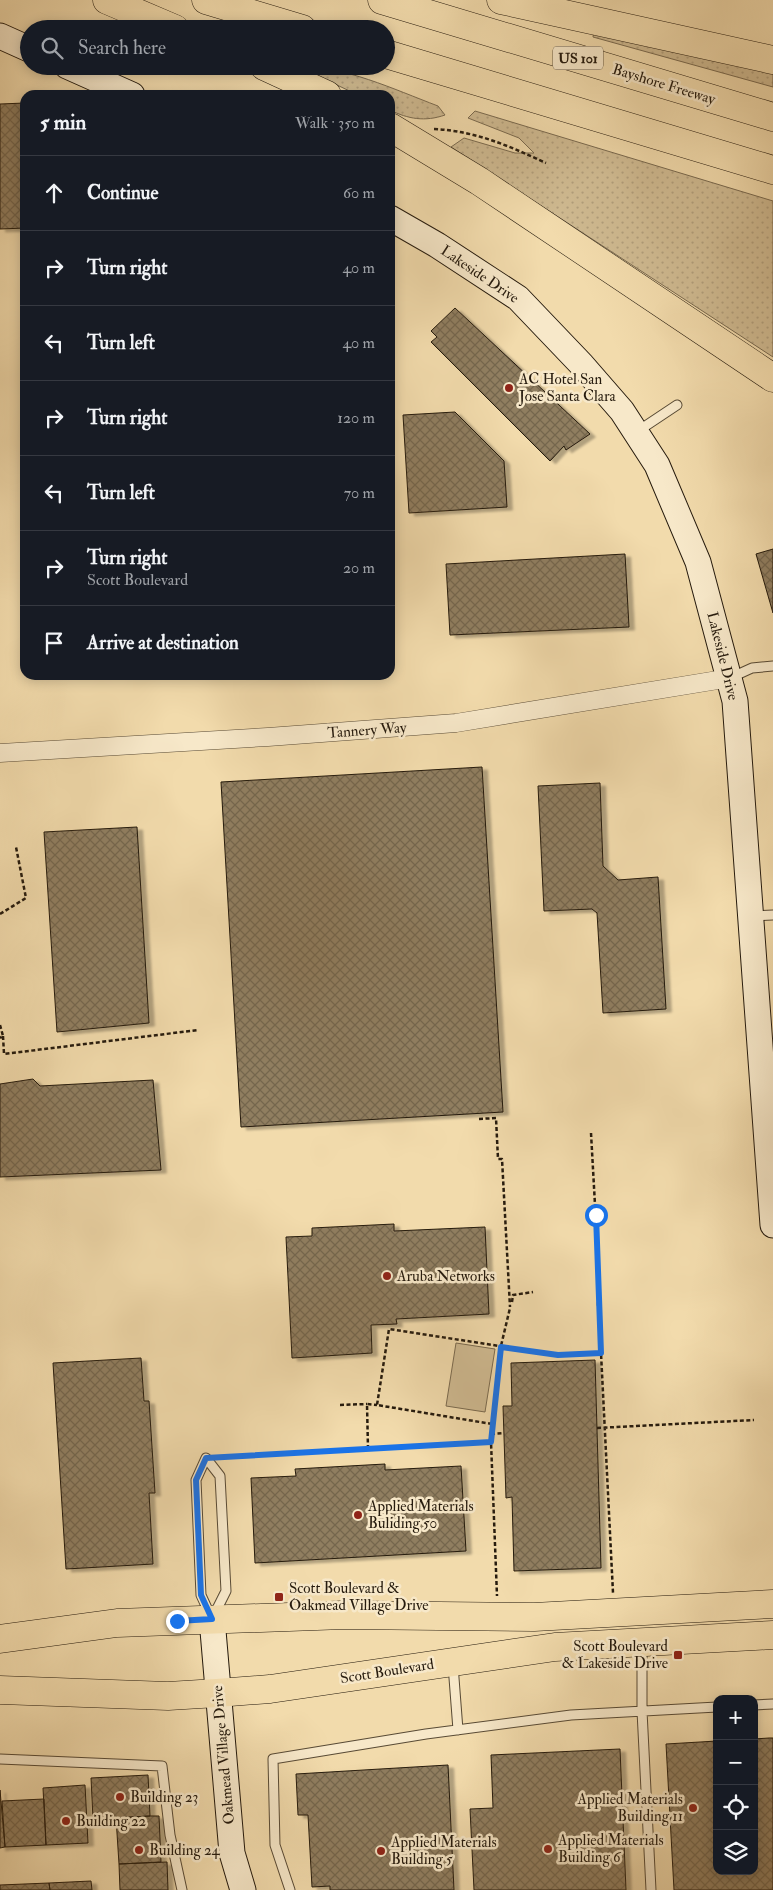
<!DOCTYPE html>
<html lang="en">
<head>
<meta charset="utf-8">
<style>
	body { margin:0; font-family:"IM FELL Double Pica",serif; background:#242831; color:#f1f3f6 }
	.controls { position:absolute; right:15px; bottom:15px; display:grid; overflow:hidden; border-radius:10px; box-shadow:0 2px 12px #0003 }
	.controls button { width:45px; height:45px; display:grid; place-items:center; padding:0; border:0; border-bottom:1px solid #363941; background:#171b24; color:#f1f3f6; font:25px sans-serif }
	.stop { position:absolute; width:15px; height:15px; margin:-11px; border:4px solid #1a73e8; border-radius:50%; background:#fff }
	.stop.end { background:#1a73e8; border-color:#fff; box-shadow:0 1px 5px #0008 }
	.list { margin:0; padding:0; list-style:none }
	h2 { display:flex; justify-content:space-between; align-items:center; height:65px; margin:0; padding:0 20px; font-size:21px }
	h2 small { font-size:16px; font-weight:400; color:#9ea1a6 }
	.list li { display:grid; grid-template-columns:32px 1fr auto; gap:15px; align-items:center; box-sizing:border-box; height:75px; padding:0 20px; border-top:1px solid #363941 }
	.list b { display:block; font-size:19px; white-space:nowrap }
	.list p { margin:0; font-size:16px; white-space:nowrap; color:#9ea1a6 }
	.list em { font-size:16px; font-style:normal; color:#9ea1a6 }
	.icon { flex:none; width:28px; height:28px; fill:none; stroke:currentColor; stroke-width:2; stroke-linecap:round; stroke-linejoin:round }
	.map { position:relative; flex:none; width:773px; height:1890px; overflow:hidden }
	.search { position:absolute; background:#171b24; box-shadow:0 2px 12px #0003; left:20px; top:20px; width:375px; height:55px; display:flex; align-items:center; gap:12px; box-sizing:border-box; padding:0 18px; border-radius:28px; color:#9ea1a6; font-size:19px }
	.panel { position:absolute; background:#171b24; box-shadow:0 2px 12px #0003; left:20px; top:90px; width:375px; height:590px; border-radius:15px }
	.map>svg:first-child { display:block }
</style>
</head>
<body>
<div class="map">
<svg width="773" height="1890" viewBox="0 0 773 1890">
	<defs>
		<pattern id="grass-dots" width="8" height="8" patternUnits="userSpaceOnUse" patternTransform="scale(1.25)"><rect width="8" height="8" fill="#cfba91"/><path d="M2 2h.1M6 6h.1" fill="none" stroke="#b29f7c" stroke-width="1.8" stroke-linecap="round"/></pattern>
		<pattern id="building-cross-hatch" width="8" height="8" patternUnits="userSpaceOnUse" patternTransform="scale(1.25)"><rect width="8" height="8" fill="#907e60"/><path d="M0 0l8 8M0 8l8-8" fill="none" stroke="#75664e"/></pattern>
		<filter id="shadow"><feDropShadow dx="5.5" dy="3" stdDeviation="1" flood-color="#0004"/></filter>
	</defs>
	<rect width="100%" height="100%" fill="#f2dbac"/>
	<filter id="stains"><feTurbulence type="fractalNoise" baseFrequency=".004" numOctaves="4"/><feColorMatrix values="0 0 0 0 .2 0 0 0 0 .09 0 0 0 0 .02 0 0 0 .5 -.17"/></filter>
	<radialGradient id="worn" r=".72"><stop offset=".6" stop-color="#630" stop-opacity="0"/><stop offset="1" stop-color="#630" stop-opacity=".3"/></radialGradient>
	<!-- grass -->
	<path fill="url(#grass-dots)" stroke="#7a6a4f" d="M594 29 773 71V87L593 37Z
		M297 66C345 66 393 89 438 106L445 115C425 122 408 119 390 110V95H358Z
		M475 111 773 201V357L451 147 464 138 515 153H534L519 138 468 118Z"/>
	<!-- garden -->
	<path fill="#cfba91" stroke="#7a6a4f" d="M456 1343 495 1349 485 1412 446 1406Z"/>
	<!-- building -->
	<path fill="url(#building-cross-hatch)" stroke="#251a0d" filter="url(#shadow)" d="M25 103V228L0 229V104Z
		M455 308 590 434 566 450 564 446 550 461 431 342 437 337 431 331Z
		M455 412 504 461 507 507 409 513 403 415Z
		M773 549V613L756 554Z
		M625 554 629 627 450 635 446 564Z
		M482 767 503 1112 241 1127 221 782Z
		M600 783 603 866 618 880 658 877 666 1009 603 1013 597 913 592 909 544 911 538 786Z
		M137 827 149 1023 57 1032 44 832Z
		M33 1079 40 1086 153 1080 161 1170 0 1177V1084Z
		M394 1224V1231L485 1227 489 1314 396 1319 397 1324 371 1325 372 1353 292 1358 286 1237 312 1236V1228Z
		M141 1358 144 1401H149L155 1493H149L153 1564 66 1569 53 1363Z
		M595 1360 601 1568 514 1571 512 1497 506 1498 503 1406H512L511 1363Z
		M385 1464V1470L461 1466 466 1551 255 1563 251 1478 296 1476 295 1469Z
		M769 1738H773V1890H674L666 1744 717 1741V1871H754V1739Z
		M620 1749 626 1890H474L470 1809 493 1808 491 1755Z
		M448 1765 454 1890H330V1886L312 1887 308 1815H298L296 1774Z
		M148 1775 150 1816 93 1819 91 1778Z
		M85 1785 88 1843 46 1845 43 1788Z
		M0 1790 5 1847 0 1848Z
		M44 1799 46 1845 5 1847 2 1801Z
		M150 1816H159L161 1862 119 1864 116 1818Z
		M167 1862 168 1890H120L119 1864Z
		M91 1881 92 1890H50L49 1883Z
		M49 1883 50 1890H0V1885Z"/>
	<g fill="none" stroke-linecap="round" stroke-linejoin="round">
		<!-- lane casing -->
		<g stroke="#584a35" stroke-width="11">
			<path id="lane" d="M638 431 677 405
				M730 678 752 668 773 666
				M751 916 773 915
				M206 1458 220 1476 226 1591 212 1619 201 1595 196 1480Z
				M642 1645V1711L651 1890
				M453 1665 458 1730
				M754 1705 773 1704
				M0 1759 162 1766 170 1835 182 1890
				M290 1890 275 1845 273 1759 426 1734 571 1715 717 1707"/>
		</g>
		<!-- street casing -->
		<g stroke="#584a35" stroke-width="19">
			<path id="street" d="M0 753 268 737 456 723 730 678"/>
		</g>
		<!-- secondary casing -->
		<g stroke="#251a0d" stroke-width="27">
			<path id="secondary" d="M0 36 29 49
				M67 66 132 95
				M390 218 437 245 518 298 582 365 622 411 657 465 698 562 735 701 773 1225
				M212 1619 232 1853 243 1890"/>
		</g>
		<!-- primary casing -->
		<g stroke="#251a0d" stroke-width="29">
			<path id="primary" d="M0 1639 117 1623 344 1615 534 1617 773 1604
				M0 1690 168 1696 217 1693 270 1689 555 1647 773 1635"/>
		</g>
		<!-- highway casing -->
		<g stroke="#251a0d" stroke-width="29">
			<path id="highway" d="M107 0 175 29
				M206 0 302 29
				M382 0 773 117
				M501 0 773 60
				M386 54 773 170
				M264 66 327 95
				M390 127 479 181 773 378"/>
		</g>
		<!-- path -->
		<path stroke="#251a0d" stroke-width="2.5" stroke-dasharray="4 2.5" stroke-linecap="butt" d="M434 129C476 131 509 146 546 163
			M0 914 26 898 16 847
			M0 1025 3 1036 0 1038
			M3 1036 4 1054 198 1030
			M479 1119 496 1118 498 1159H502L510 1307
			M591 1133 599 1277 598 1305 601 1353
			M512 1302 513 1295 533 1292
			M340 1405 367 1404
			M492 1424 377 1405 389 1329 558 1355 601 1353 613 1593
			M597 1428 754 1420
			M491 1434 504 1433
			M491 1442 500 1350 510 1308
			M368 1449 367 1404 377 1405
			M221 1457 491 1442 497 1596"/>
		<!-- lane -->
		<use href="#lane" stroke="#f7e8c9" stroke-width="9"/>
		<!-- street -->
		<use href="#street" stroke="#f7e8c9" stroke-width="18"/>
		<!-- secondary -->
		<use href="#secondary" stroke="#f7e8c9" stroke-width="25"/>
		<!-- primary -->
		<use href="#primary" stroke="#f2dbac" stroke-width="28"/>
		<!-- highway -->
		<use href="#highway" stroke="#f2dbac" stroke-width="28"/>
	</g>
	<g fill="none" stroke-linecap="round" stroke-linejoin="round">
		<!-- route -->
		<path stroke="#1a73e8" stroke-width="6" d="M177 1621 212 1619 201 1595 196 1480 206 1458 491 1442 501 1347 558 1355 601 1353 596 1215"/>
	</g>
	<!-- markers -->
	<g fill="#8f2418" stroke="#f7e8c9" stroke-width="2">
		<circle cx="509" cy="388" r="5"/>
		<circle cx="387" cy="1276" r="5"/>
		<circle cx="358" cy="1515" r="5"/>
		<rect x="274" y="1592" width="10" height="10" rx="2.5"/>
		<rect x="673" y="1650" width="10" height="10" rx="2.5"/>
		<circle cx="120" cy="1797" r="5"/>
		<circle cx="693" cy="1808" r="5"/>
		<circle cx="66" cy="1821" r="5"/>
		<circle cx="548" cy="1849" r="5"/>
		<circle cx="139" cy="1850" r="5"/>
		<circle cx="381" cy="1851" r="5"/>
	</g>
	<g text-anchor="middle" stroke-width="5" stroke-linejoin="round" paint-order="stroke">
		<!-- shield labels -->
		<rect fill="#f7e8c9" stroke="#645845" stroke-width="1" x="553" y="46.5" width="50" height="23" rx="4"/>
		<g font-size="14" font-weight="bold" fill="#251a0d">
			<text x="578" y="63">US 101</text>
		</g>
		<!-- street labels -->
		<g font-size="15" fill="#251a0d" stroke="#f7e8c9">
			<text transform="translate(664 84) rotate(17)" y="5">Bayshore Freeway</text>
			<text transform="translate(480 274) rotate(34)" y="5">Lakeside Drive</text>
			<text transform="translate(723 656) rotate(76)" y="5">Lakeside Drive</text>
			<text transform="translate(367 730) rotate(-4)" y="5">Tannery Way</text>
			<text transform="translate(387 1671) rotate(-9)" y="5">Scott Boulevard</text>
			<text transform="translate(223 1755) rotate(-95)" y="5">Oakmead Village Drive</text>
		</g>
		<!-- poi labels -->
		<g font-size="15" fill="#251a0d" stroke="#f7e8c9" text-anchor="start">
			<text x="519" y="384">AC Hotel San<tspan x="519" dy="17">Jose Santa Clara</tspan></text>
			<text x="397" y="1281">Aruba Networks</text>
			<text x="368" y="1511">Applied Materials<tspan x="368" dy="17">Buliding 50</tspan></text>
			<text x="289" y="1593">Scott Boulevard &amp;<tspan x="289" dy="17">Oakmead Village Drive</tspan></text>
			<text x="668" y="1651" text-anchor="end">Scott Boulevard<tspan x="668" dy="17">&amp; Lakeside Drive</tspan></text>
			<text x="130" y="1802">Building 23</text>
			<text x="683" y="1804" text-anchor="end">Applied Materials<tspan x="683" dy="17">Building 11</tspan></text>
			<text x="76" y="1826">Building 22</text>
			<text x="558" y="1845">Applied Materials<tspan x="558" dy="17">Building 6</tspan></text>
			<text x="391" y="1847">Applied Materials<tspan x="391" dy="17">Building 5</tspan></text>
			<text x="149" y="1855">Building 24</text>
		</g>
	</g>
	<rect width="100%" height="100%" filter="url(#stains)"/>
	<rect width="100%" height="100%" fill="url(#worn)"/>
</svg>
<div class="controls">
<button>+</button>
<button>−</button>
<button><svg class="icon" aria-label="locate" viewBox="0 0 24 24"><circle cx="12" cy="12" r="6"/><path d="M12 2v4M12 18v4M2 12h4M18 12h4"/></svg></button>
<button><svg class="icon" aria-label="layers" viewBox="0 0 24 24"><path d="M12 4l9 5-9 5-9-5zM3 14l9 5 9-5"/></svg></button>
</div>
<div class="stop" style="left:596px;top:1215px"></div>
<div class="stop end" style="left:177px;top:1621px"></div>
<div class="search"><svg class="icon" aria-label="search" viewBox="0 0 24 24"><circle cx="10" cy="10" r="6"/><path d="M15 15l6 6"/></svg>Search here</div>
<section class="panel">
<h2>5 min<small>Walk · 350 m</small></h2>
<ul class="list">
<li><svg class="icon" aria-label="ahead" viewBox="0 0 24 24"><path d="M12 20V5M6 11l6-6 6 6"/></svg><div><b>Continue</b></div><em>60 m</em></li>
<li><svg class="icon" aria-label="right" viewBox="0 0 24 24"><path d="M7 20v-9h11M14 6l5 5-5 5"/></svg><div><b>Turn right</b></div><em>40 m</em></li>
<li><svg class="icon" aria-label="left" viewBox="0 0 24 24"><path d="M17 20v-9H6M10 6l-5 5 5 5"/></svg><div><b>Turn left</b></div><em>40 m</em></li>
<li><svg class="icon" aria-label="right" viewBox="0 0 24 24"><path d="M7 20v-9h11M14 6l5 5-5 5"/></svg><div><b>Turn right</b></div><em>120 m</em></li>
<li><svg class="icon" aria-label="left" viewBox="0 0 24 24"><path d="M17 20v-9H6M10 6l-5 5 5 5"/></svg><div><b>Turn left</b></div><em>70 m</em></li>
<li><svg class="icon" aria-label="right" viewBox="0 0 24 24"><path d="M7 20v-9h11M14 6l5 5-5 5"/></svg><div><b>Turn right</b><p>Scott Boulevard</p></div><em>20 m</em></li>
<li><svg class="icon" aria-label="arrive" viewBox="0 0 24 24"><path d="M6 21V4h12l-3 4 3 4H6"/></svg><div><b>Arrive at destination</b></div></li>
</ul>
</section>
</div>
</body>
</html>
